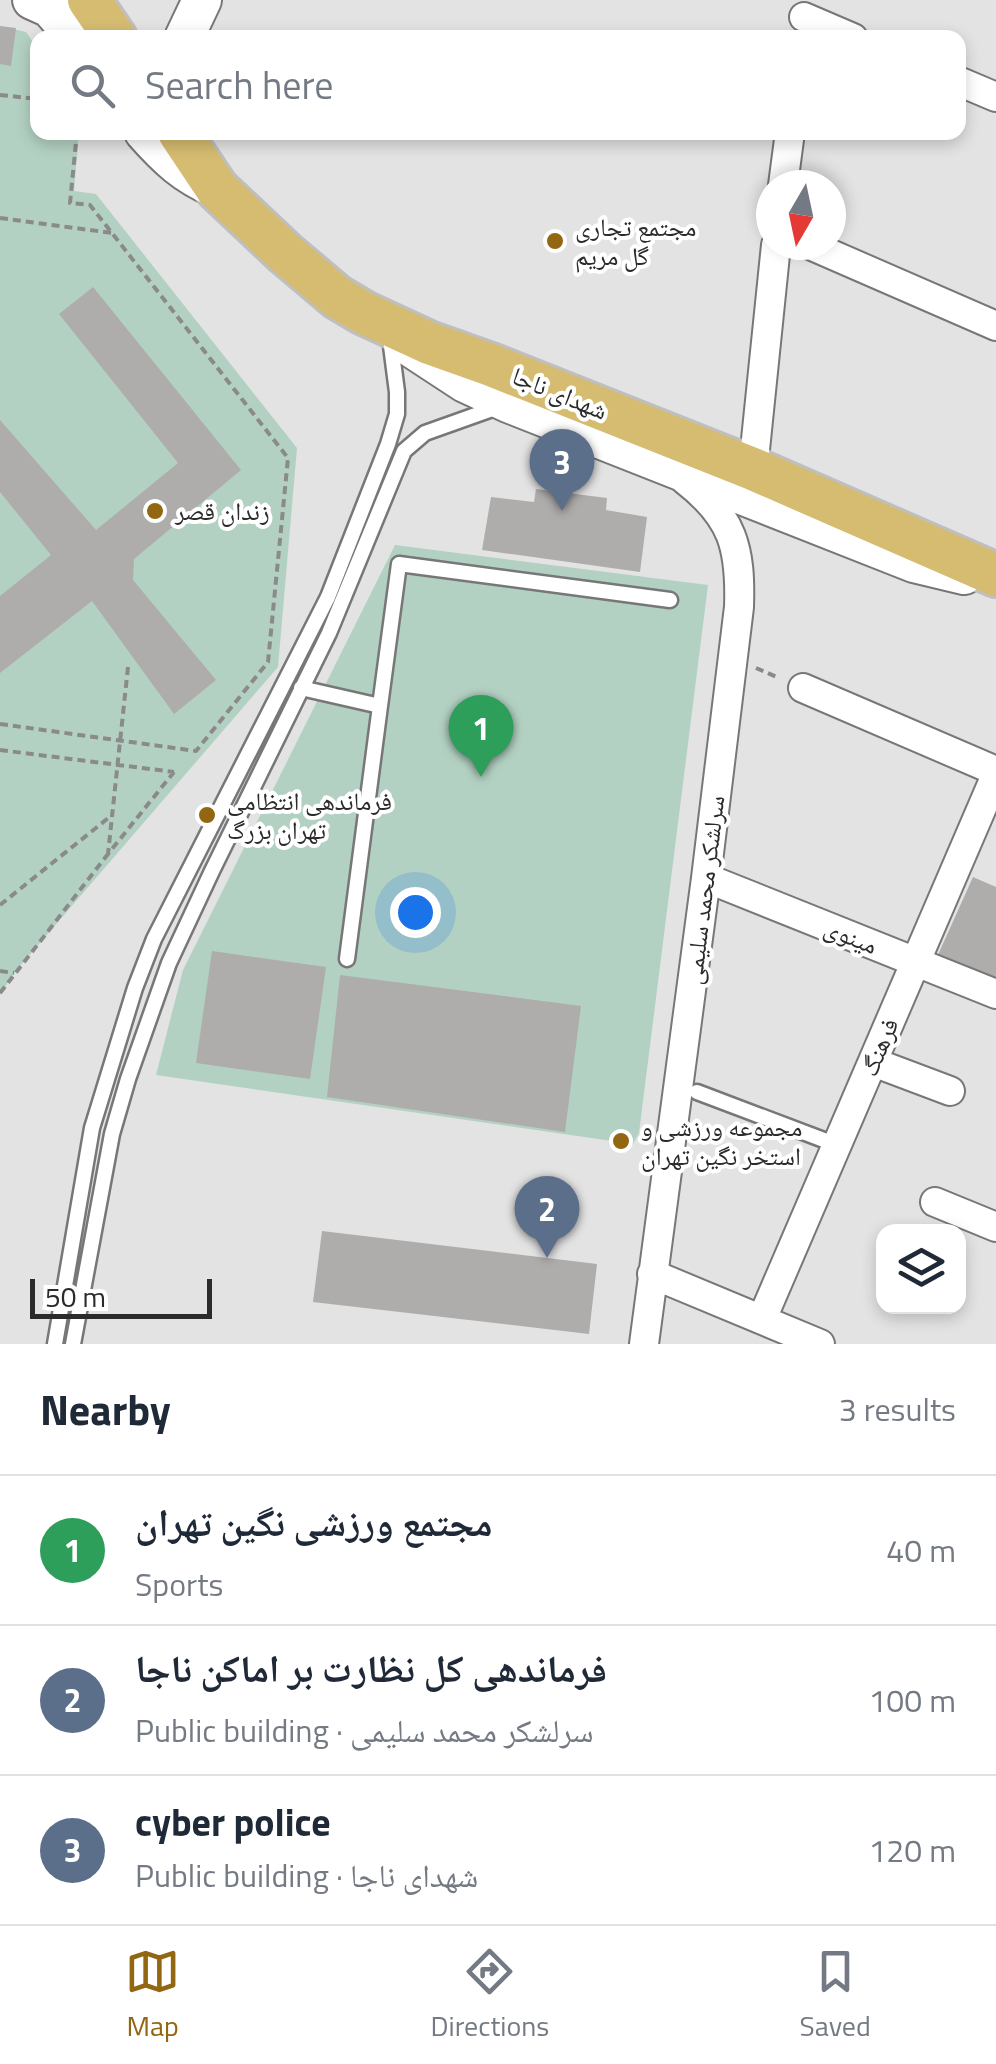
<!DOCTYPE html>
<html lang="en">
<head>
<meta charset="utf-8">
<style>
	body { margin:0; font-family:"Titillium Web","Noto Naskh Arabic",sans-serif; background:#f6f6f7; color:#1f2937 }
	.controls { position:absolute; right:30px; bottom:30px; display:grid; overflow:hidden; border-radius:20px; box-shadow:0 5px 15px #0003 }
	.controls button { width:90px; height:90px; display:grid; place-items:center; padding:0; border:0; border-bottom:2px solid #e0e1e3; background:#fff; color:#1f2937; font:50px sans-serif }
	.compass { position:absolute; left:756px; top:170px; width:90px; height:90px; border-radius:50%; background:#fff; box-shadow:0 5px 15px #0003; rotate:189deg }
	.scale { position:absolute; left:30px; bottom:25px; width:182px; box-sizing:border-box; padding-left:10px; border:5px solid #2b2b2b; border-top:0; font-size:28px; line-height:35px; white-space:nowrap; color:#2b2b2b; -webkit-text-stroke:8px #fff; paint-order:stroke }
	.you { position:absolute; left:415px; top:912px; width:35px; height:35px; margin:-25px; border:8px solid #fff; border-radius:50%; background:#1a73e8; box-shadow:0 0 0 15px #1a73e833 }
	.badge { display:grid; place-items:center; width:65px; height:65px; border-radius:50%; background:#936612; color:#fff; font-size:32px; font-weight:700 }
	.pin { position:absolute; translate:-50% -82px; filter:drop-shadow(0 2px 5px #0008) }
	.pin::after { content:''; position:absolute; top:52px; width:35px; height:30px; background:inherit; clip-path:polygon(0 0,100% 0,50% 100%) }
	.list { margin:0; padding:0; list-style:none }
	h2 { display:flex; justify-content:space-between; align-items:center; height:130px; margin:0; padding:0 40px; font-size:42px }
	h2 small { font-size:32px; font-weight:400; color:#747a83 }
	.list li { display:grid; grid-template-columns:65px 1fr auto; gap:30px; align-items:center; box-sizing:border-box; height:150px; padding:0 40px; border-top:2px solid #e0e1e3 }
	.list b { display:block; font-size:38px; white-space:nowrap }
	.list p { margin:0; font-size:32px; white-space:nowrap; color:#747a83 }
	.list em { font-size:32px; font-style:normal; color:#747a83 }
	.icon { flex:none; width:55px; height:55px; fill:none; stroke:currentColor; stroke-width:2; stroke-linecap:round; stroke-linejoin:round }
	.map { position:relative; flex:none; width:996px; height:1344px; overflow:hidden }
	.search { position:absolute; background:#fff; box-shadow:0 5px 15px #0003; left:30px; right:30px; top:30px; height:110px; display:flex; align-items:center; gap:25px; box-sizing:border-box; padding:0 35px; border-radius:20px; color:#747a83; font-size:38px }
	.sheet { height:580px; background:#fff }
	nav { display:flex; justify-content:space-around; align-items:center; box-sizing:border-box; height:140px; border-top:2px solid #e0e1e3; background:#fff; font-size:28px; color:#747a83 }
	nav a { display:grid; justify-items:center; gap:5px }
	nav .on { color:#936612 }
	.map>svg:first-child { display:block }
</style>
</head>
<body>
<div class="map">
<svg width="996" height="1344" viewBox="0 0 996 1344">
	<rect width="100%" height="100%" fill="#e3e3e4"/>
	<!-- green -->
	<path fill="#b3d1c2" d="M0 26 26 32 37 48 38 132 79 133 74 191 96 194 297 448 278 667 14 973 0 995Z
		M395 545 708 585 639 1133 633 1144 156 1075 183 970Z"/>
	<!-- building -->
	<path fill="#aeadac" d="M0 26 16 28 11 66 0 64Z
		M93 287 241 470 134 559 133 580 216 680 174 714 92 601 0 673V596L51 555 0 492V420L96 530 178 463 59 314Z
		M536 489 607 498 606 510 647 517 640 572 482 550 491 497 534 502Z
		M973 877 996 887V982L937 957Z
		M212 951 326 967 310 1079 196 1063Z
		M340 975 581 1006 565 1132 327 1097Z
		M322 1231 597 1264 589 1334 313 1302Z"/>
	<g fill="none" stroke-linecap="round" stroke-linejoin="round">
		<!-- lane casing -->
		<g stroke="#777778" stroke-width="19">
			<path id="lane" d="M301 688 380 706 347 959
				M380 706 399 564 670 600
				M697 1092 837 1145
				M55 1344 92 1128 135 988 154 939 328 597 388 444 397 414V392L390 338
				M73 1344 112 1134 128 1079 169 963 212 871 329 633 404 451 425 433 498 407"/>
		</g>
		<!-- street casing -->
		<g stroke="#777778" stroke-width="32">
			<path id="street" d="M804 17 853 38
				M958 81 996 97
				M783 185 790 132
				M810 245 996 326
				M753 469 776 245
				M803 688 996 771
				M706 878 996 994
				M873 1062 950 1091
				M935 1202 996 1227
				M652 1274 820 1344
				M762 1319 996 775
				M644 1344 706 878 739 607C741 548 733 517 685 480"/>
		</g>
		<!-- secondary casing -->
		<g stroke="#777778" stroke-width="42">
			<path id="secondary" d="M32 0 50 8 76 38
				M184 38 202 0
				M144 132C167 158 185 175 216 188
				M407 345 465 383 508 403 914 563 964 575"/>
		</g>
		<!-- primary casing -->
		<g stroke="#bfbfbf" stroke-width="48">
			<path id="primary" d="M89 0 115 38
				M179 132 217 189 285 253 337 297 364 313 429 343 491 365 753 469 996 575"/>
		</g>
		<!-- path -->
		<path stroke="#8a8a8b" stroke-width="4" stroke-dasharray="8 5" stroke-linecap="butt" d="M0 95 38 99
			M0 218 112 233
			M128 667 108 854 174 772
			M756 668 779 678
			M0 724 196 751 268 662 288 458 90 205 70 203 77 132
			M0 750 174 772
			M0 905 112 815
			M0 971 14 973
			M0 993 108 854"/>
		<!-- lane -->
		<use href="#lane" stroke="#fff" stroke-width="14"/>
		<!-- street -->
		<use href="#street" stroke="#fff" stroke-width="28"/>
		<!-- secondary -->
		<use href="#secondary" stroke="#fff" stroke-width="38"/>
		<!-- primary -->
		<use href="#primary" stroke="#d6bc71" stroke-width="42"/>
	</g>
	<!-- markers -->
	<g fill="#936612" stroke="#fff" stroke-width="4">
		<circle cx="555" cy="241" r="10"/>
		<circle cx="155" cy="511" r="10"/>
		<circle cx="207" cy="815" r="10"/>
		<circle cx="621" cy="1141" r="10"/>
	</g>
	<g text-anchor="middle" stroke-width="8" stroke-linejoin="round" paint-order="stroke">
		<!-- poi labels -->
		<g font-size="25" fill="#2b2b2b" stroke="#fff" text-anchor="start">
			<text x="575" y="236">مجتمع تجاری<tspan x="575" dy="29">گل مریم</tspan></text>
			<text x="175" y="520">زندان قصر</text>
			<text x="227" y="810">فرماندهی انتظامی<tspan x="227" dy="29">تهران بزرگ</tspan></text>
			<text x="641" y="1136">مجموعه ورزشی و<tspan x="641" dy="29">استخر نگین تهران</tspan></text>
		</g>
		<!-- street labels -->
		<g font-size="25" fill="#2b2b2b" stroke="#fff">
			<text transform="translate(560 393) rotate(22)" y="9">شهدای ناجا</text>
			<text transform="translate(704 890) rotate(-83)" y="9">سرلشکر محمد سلیمی</text>
			<text transform="translate(851 936) rotate(22)" y="9">مینوی</text>
			<text transform="translate(879 1047) rotate(-67)" y="9">فرهنگ</text>
		</g>
	</g>
</svg>
<div class="controls">
<button><svg class="icon" aria-label="layers" viewBox="0 0 24 24"><path d="M12 4l9 5-9 5-9-5zM3 14l9 5 9-5"/></svg></button>
</div>
<svg class="compass" viewBox="-18 -18 36 36"><path d="M0-13l5 13h-10z" fill="#e53935"/><path d="M0 13l5-13h-10z" fill="#747a83"/></svg>
<div class="scale">50 m</div>
<div class="you"></div>
<div class="pin badge" style="left:481px;top:777px;background:#2e9e5b">1</div>
<div class="pin badge" style="left:547px;top:1258px;background:#5c6f8a">2</div>
<div class="pin badge" style="left:562px;top:511px;background:#5c6f8a">3</div>
<div class="search"><svg class="icon" aria-label="search" viewBox="0 0 24 24"><circle cx="10" cy="10" r="6"/><path d="M15 15l6 6"/></svg>Search here</div>
</div>
<section class="sheet">
<h2>Nearby<small>3 results</small></h2>
<ul class="list">
<li><span class="badge" style="background:#2e9e5b">1</span><div><b>مجتمع ورزشی نگین تهران</b><p>Sports</p></div><em>40 m</em></li>
<li><span class="badge" style="background:#5c6f8a">2</span><div><b>فرماندهی کل نظارت بر اماکن ناجا</b><p>Public building · سرلشکر محمد سلیمی</p></div><em>100 m</em></li>
<li><span class="badge" style="background:#5c6f8a">3</span><div><b>cyber police</b><p>Public building · شهدای ناجا</p></div><em>120 m</em></li>
</ul>
</section>
<nav>
<a class="on"><svg class="icon" aria-label="map" viewBox="0 0 24 24"><path d="M3 6l6-2 6 2 6-2v14l-6 2-6-2-6 2zM9 4v14M15 6v14"/></svg>Map</a>
<a><svg class="icon" aria-label="directions" viewBox="0 0 24 24"><path d="M12 3l9 9-9 9-9-9zM9 14v-3h6M13 9l2 2-2 2"/></svg>Directions</a>
<a><svg class="icon" aria-label="saved" viewBox="0 0 24 24"><path d="M7 4h10v16l-5-4-5 4z"/></svg>Saved</a>
</nav>
</body>
</html>
